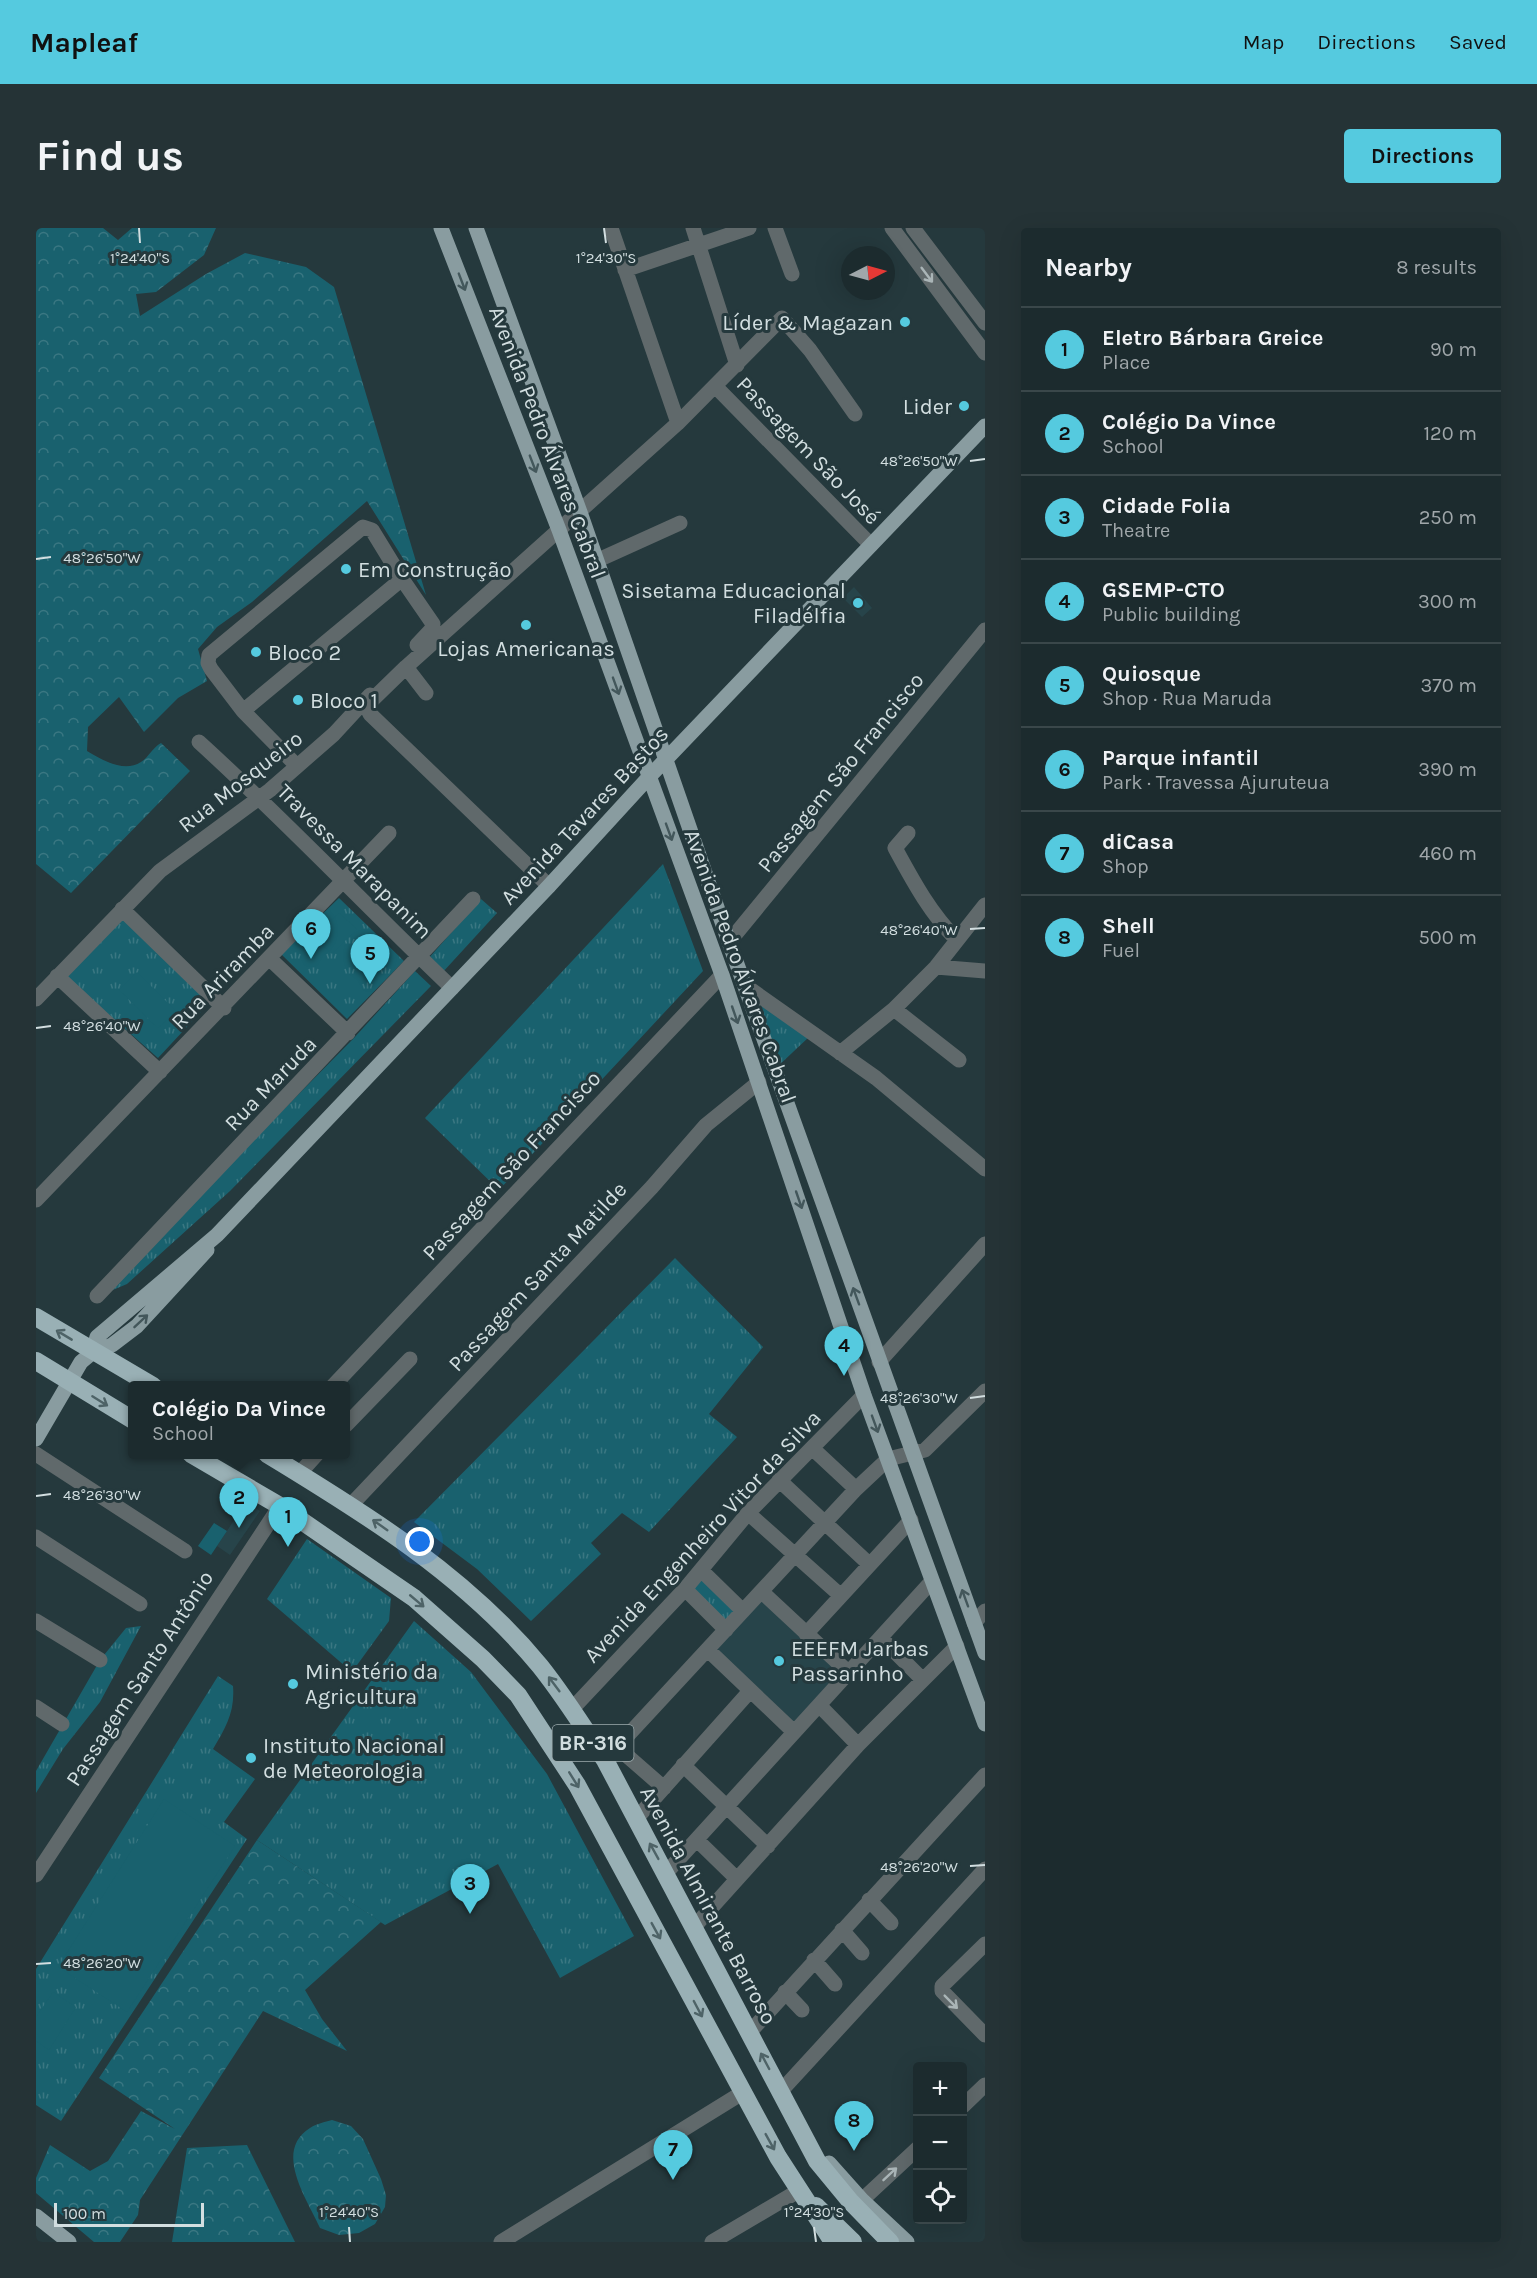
<!DOCTYPE html>
<html lang="en">
<head>
<meta charset="utf-8">
<style>
	body { margin:0; font-family:Karla,sans-serif; background:#253336; color:#f1f3f6 }
	.controls { position:absolute; right:18px; bottom:18px; display:grid; overflow:hidden; border-radius:6px; box-shadow:0 6px 24px #0002 }
	.controls button { width:54px; height:54px; display:grid; place-items:center; padding:0; border:0; border-bottom:2px solid #3a474a; background:#1c2b2e; color:#f1f3f6; font:30px sans-serif }
	.compass { position:absolute; left:805px; top:18px; width:54px; height:54px; border-radius:50%; background:#1c2b2e; box-shadow:0 6px 24px #0002; rotate:84deg }
	.scale { position:absolute; left:18px; bottom:15px; width:150px; box-sizing:border-box; padding-left:6px; border:3px solid #d2dee0; border-top:0; font-size:16px; line-height:21px; white-space:nowrap; color:#d2dee0; -webkit-text-stroke:4px #25393d; paint-order:stroke }
	.you { position:absolute; left:384px; top:1314px; width:21px; height:21px; margin:-15px; border:4px solid #fff; border-radius:50%; background:#1a73e8; box-shadow:0 0 0 9px #1a73e833 }
	.badge { display:grid; place-items:center; width:39px; height:39px; border-radius:50%; background:#55cadf; color:#111; font-size:20px; font-weight:700 }
	.pin { position:absolute; translate:-50% -50px; filter:drop-shadow(0 2px 3px #0008) }
	.pin::after { content:''; position:absolute; top:32px; width:21px; height:18px; background:inherit; clip-path:polygon(0 0,100% 0,50% 100%) }
	.popup { position:absolute; left:92px; top:1153px; width:222px; height:78px; box-sizing:border-box; display:grid; place-content:center; border-radius:6px; background:#1c2b2e; filter:drop-shadow(0 2px 4px #0005); font-size:20px; white-space:nowrap; color:#a0a7aa }
	.popup b { font-size:22px; color:#f1f3f6 }
	.popup::after { content:''; position:absolute; left:50%; top:100%; margin-left:-12px; border:12px solid transparent; border-top-color:#1c2b2e }
	.list { margin:0; padding:0; list-style:none }
	h2 { display:flex; justify-content:space-between; align-items:center; height:78px; margin:0; padding:0 24px; font-size:26px }
	h2 small { font-size:20px; font-weight:400; color:#a0a7aa }
	.list li { display:grid; grid-template-columns:39px 1fr auto; gap:18px; align-items:center; box-sizing:border-box; height:84px; padding:0 24px; border-top:2px solid #3a474a }
	.list b { display:block; font-size:22px; white-space:nowrap }
	.list p { margin:0; font-size:20px; white-space:nowrap; color:#a0a7aa }
	.list em { font-size:20px; font-style:normal; color:#a0a7aa }
	.icon { flex:none; width:33px; height:33px; fill:none; stroke:currentColor; stroke-width:2; stroke-linecap:round; stroke-linejoin:round }
	.map { position:relative; flex:none; width:949px; height:2014px; overflow:hidden; border-radius:6px }
	header { display:flex; align-items:center; gap:36px; box-sizing:border-box; height:84px; padding:0 30px; background:#55cadf; color:#111 }
	header strong { font-size:28px }
	nav { display:flex; gap:33px; margin-inline-start:auto; font-size:21px }
	.intro { display:flex; align-items:center; justify-content:space-between; box-sizing:border-box; height:144px; padding:0 36px }
	h1 { margin:0; font-size:42px }
	.button { padding:15px 27px; border-radius:6px; background:#55cadf; color:#111; font-size:21px; font-weight:700 }
	main { display:flex; gap:36px; padding:0 36px }
	aside { flex:1; background:#1c2b2e; border-radius:6px; box-shadow:0 6px 24px #0002 }
	.map>svg:first-child { display:block }
</style>
</head>
<body>
<header>
<strong>Mapleaf</strong>
<nav><a>Map</a><a>Directions</a><a>Saved</a></nav>
</header>
<div class="intro"><h1>Find us</h1><a class="button">Directions</a></div>
<main>
<div class="map">
<svg width="949" height="2014" viewBox="0 0 949 2014">
	<defs>
		<pattern id="grass-tufts" width="24" height="20" patternUnits="userSpaceOnUse" patternTransform="scale(1.5)"><rect width="24" height="20" fill="#19616e"/><path d="M3 7l-1-3M5 7V3M7 7l1-3M15 17l-1-3M17 17v-4M19 17l1-3" fill="none" stroke="#3a7782"/></pattern>
		<pattern id="forest-crowns" width="20" height="18" patternUnits="userSpaceOnUse" patternTransform="scale(1.5)"><rect width="20" height="18" fill="#19616e"/><path d="M2 6a3 3 0 1 1 6 0M12 15a3 3 0 1 1 6 0" fill="none" stroke="#3a7782"/></pattern>
	</defs>
	<rect width="100%" height="100%" fill="#25393d"/>
	<!-- built -->
	<path fill="#27444a" d="M818 359 836 380 826 389 807 370Z
		M210 1274 224 1283 194 1327 181 1318Z
		M726 1369 806 1444 758 1497 679 1423Z"/>
	<!-- grass -->
	<path fill="url(#grass-tufts)" d="M627 636 667 743 463 962 389 890Z
		M303 670 368 733 311 791 245 726Z
		M445 671 461 685 406 745 392 731Z
		M88 689 175 773 122 830 28 747Z
		M379 743 395 758 194 963 91 1056 65 1067 318 810Z
		M711 759 774 808 739 841Z
		M639 1030 727 1119 673 1186 701 1209 613 1304 586 1285 555 1315 565 1326 495 1393 441 1341 378 1294Z
		M271 1311 355 1370 353 1393 316 1444 231 1371Z
		M667 1350 702 1383 690 1397 656 1363Z
		M378 1393 435 1444 511 1546 598 1708 524 1750 462 1636 349 1697 221 1612Z
		M105 1398 64 1474 27 1521 0 1565V1543L64 1432 90 1400Z
		M182 1448 197 1458C199 1484 190 1499 177 1521L219 1551 188 1594 211 1611 25 1893 0 1877V1741Z"/>
	<!-- forest -->
	<path fill="url(#forest-crowns)" d="M0 0H67L82 12 96 0H180L168 27 120 64 100 66 104 88 170 46 209 25 270 39 298 59 390 367 331 273 216 374 181 399 162 421 171 453 142 470 108 504 83 469 52 499 51 523C66 532 88 545 105 534 113 529 116 520 125 515L154 543 35 665 0 636Z
		M221 1612 345 1694 269 1762 286 1791 311 1823 227 1783 104 1972 102 1987 84 2014H58L0 1965V1950L14 1917 54 1943 72 1933 105 1883 139 1901 63 1850Z
		M296 1892 315 1898 327 1911 345 1951 350 1967 349 1979 339 1996 323 2005 303 2007 284 2000C271 1971 237 1923 274 1900 280 1896 289 1894 296 1892Z
		M211 1917 259 2014H136L151 1920Z"/>
	<!-- garden -->
	<path fill="#19616e" d="M303 685 321 701 296 726 278 709Z
		M101 744 140 783 122 800 83 762Z
		M178 1295 191 1303 175 1327 162 1318Z
		M128 1571 199 1618 91 1784 22 1739Z
		M17 1764 40 1779 13 1822 0 1813V1789Z"/>
	<g fill="none" stroke-linecap="round" stroke-linejoin="round">
		<!-- minor -->
		<path stroke="#60696b" stroke-width="15" d="M575 0 642 195
			M657 0 701 137
			M739 0 756 46
			M856 0 949 125
			M877 0 949 95
			M589 42 713 0
			M680 159 835 317
			M560 333 644 295
			M370 439 390 465
			M207 483 366 351 397 396 396 401 381 417
			M163 514C250 593 331 679 416 760
			M261 538 207 483 175 441 172 435 173 427 327 299 336 302 366 351
			M872 605 859 620C877 653 894 685 921 712
			M513 658 334 486 331 480 334 474 370 439 642 195 746 90 774 122 819 186
			M86 681 188 780
			M693 714 949 402
			M233 730 312 805
			M900 739 949 743
			M21 748 124 844
			M711 759 840 850 949 941
			M0 771 124 643 234 562 298 506 334 467
			M858 781 923 832
			M804 825 858 781 900 739 949 677
			M0 972 353 605
			M61 1068 437 671
			M843 1134 949 1016
			M297 1158 686 747
			M310 1197 374 1131
			M776 1220 820 1261
			M0 1226 149 1323
			M263 1246 281 1226
			M743 1252 833 1336
			M315 1277 616 959 670 897 723 854
			M712 1285 804 1367
			M0 1309 104 1376
			M665 1342 707 1383
			M649 1361 690 1402
			M726 1364 812 1444
			M0 1393 64 1432
			M938 1395 949 1383
			M770 1406 875 1292
			M845 1410 887 1452
			M672 1422 758 1504
			M783 1477 822 1517
			M0 1479 26 1496
			M536 1481 649 1361 712 1285 828 1167
			M581 1519 628 1560
			M569 1532 820 1261 852 1231 889 1222 949 1163
			M647 1537 732 1618
			M600 1591 714 1463
			M661 1612 701 1651
			M630 1645 896 1353
			M0 1647 244 1278
			M833 1672 855 1695
			M658 1699 822 1517 921 1418
			M806 1702 826 1725
			M949 1716 906 1758V1763L949 1807
			M778 1732 799 1756
			M749 1764 766 1782
			M714 1804 949 1547
			M745 1863 949 1641
			M927 1878 949 1857
			M826 1972 882 1920
			M465 2014 706 1865
			M676 2014 764 1962"/>
		<!-- major -->
		<path stroke="#899ca0" stroke-width="15" d="M405 0 523 302 686 747 828 1167 949 1496
			M440 0 544 284 693 714 949 1425
			M57 1124 61 1109 181 1007 513 658 613 549 949 198
			M0 1211 45 1134 57 1124 76 1117 101 1098 171 1022
			M793 1935 826 1972 871 2014
			M0 1988 33 2014"/>
		<!-- highway -->
		<path stroke="#99b0b5" stroke-width="18" d="M0 1089 117 1158
			M0 1133 97 1192
			M155 1226 244 1278 378 1370 447 1431 482 1467 541 1557 742 1929 797 2014
			M231 1226C330 1286 430 1348 504 1438 528 1468 548 1500 569 1532L781 1933 814 1973 854 2014
			M780 1978 817 2014"/>
	</g>
	<!-- one-way arrows -->
	<defs><path id="oneway-shaft" d="M-6 0H5M1.5-3L5.5 0L1.5 3" fill="none" stroke-width="1.6" stroke-linecap="round" stroke-linejoin="round" transform="scale(1.5)"/></defs>
	<g stroke="#aab5b7">
		<use href="#oneway-shaft" transform="translate(891 47) rotate(53)"/>
		<use href="#oneway-shaft" transform="translate(915 1774) rotate(45)"/>
		<use href="#oneway-shaft" transform="translate(854 1946) rotate(-43)"/>
	</g>
	<g stroke="#43575b">
		<use href="#oneway-shaft" transform="translate(426 54) rotate(69)"/>
		<use href="#oneway-shaft" transform="translate(497 236) rotate(69)"/>
		<use href="#oneway-shaft" transform="translate(580 458) rotate(70)"/>
		<use href="#oneway-shaft" transform="translate(633 604) rotate(70)"/>
		<use href="#oneway-shaft" transform="translate(699 787) rotate(71)"/>
		<use href="#oneway-shaft" transform="translate(763 972) rotate(71)"/>
		<use href="#oneway-shaft" transform="translate(820 1068) rotate(-110)"/>
		<use href="#oneway-shaft" transform="translate(105 1093) rotate(-43)"/>
		<use href="#oneway-shaft" transform="translate(839 1196) rotate(70)"/>
		<use href="#oneway-shaft" transform="translate(929 1370) rotate(-110)"/>
	</g>
	<g stroke="#4e6367">
		<use href="#oneway-shaft" transform="translate(28 1107) rotate(-149)"/>
		<use href="#oneway-shaft" transform="translate(64 1173) rotate(32)"/>
		<use href="#oneway-shaft" transform="translate(344 1297) rotate(-145)"/>
		<use href="#oneway-shaft" transform="translate(381 1373) rotate(40)"/>
		<use href="#oneway-shaft" transform="translate(518 1456) rotate(-127)"/>
		<use href="#oneway-shaft" transform="translate(538 1552) rotate(58)"/>
		<use href="#oneway-shaft" transform="translate(618 1623) rotate(-119)"/>
		<use href="#oneway-shaft" transform="translate(620 1703) rotate(61)"/>
		<use href="#oneway-shaft" transform="translate(662 1781) rotate(62)"/>
		<use href="#oneway-shaft" transform="translate(729 1833) rotate(-118)"/>
		<use href="#oneway-shaft" transform="translate(734 1914) rotate(61)"/>
	</g>
	<!-- ticks -->
	<path fill="none" stroke="#d2dee0" stroke-width="2" d="M103 0 104 15M568 0 570 15M934 233 949 231M0 331 15 329M934 701 949 700M0 800 15 798M934 1170 949 1168M0 1268 15 1266M934 1638 949 1637M0 1736 15 1735M313 1999 314 2014M778 1999 780 2014"/>
	<!-- markers -->
	<g fill="#55cadf" stroke="#25393d" stroke-width="2">
		<circle cx="869" cy="94" r="6"/>
		<circle cx="928" cy="178" r="6"/>
		<circle cx="310" cy="341" r="6"/>
		<circle cx="822" cy="375" r="6"/>
		<circle cx="490" cy="397" r="6"/>
		<circle cx="220" cy="424" r="6"/>
		<circle cx="262" cy="472" r="6"/>
		<circle cx="743" cy="1433" r="6"/>
		<circle cx="257" cy="1456" r="6"/>
		<circle cx="215" cy="1530" r="6"/>
	</g>
	<g text-anchor="middle" stroke-width="6" stroke-linejoin="round" paint-order="stroke">
		<!-- shield labels -->
		<rect fill="#25393d" stroke="#9eacaf" stroke-width="1.5" x="516.5" y="1497" width="81" height="36" rx="4.5"/>
		<g font-size="21" font-weight="bold" fill="#d2dee0">
			<text x="557" y="1522">BR-316</text>
		</g>
		<!-- poi labels -->
		<g font-size="22" fill="#d2dee0" stroke="#25393d" text-anchor="start">
			<text x="857" y="102" text-anchor="end">Líder &amp; Magazan</text>
			<text x="916" y="186" text-anchor="end">Lider</text>
			<text x="322" y="349">Em Construção</text>
			<text x="810" y="370" text-anchor="end">Sisetama Educacional<tspan x="810" dy="25">Filadélfia</tspan></text>
			<text x="490" y="428" text-anchor="middle">Lojas Americanas</text>
			<text x="232" y="432">Bloco 2</text>
			<text x="274" y="480">Bloco 1</text>
			<text x="755" y="1428">EEEFM Jarbas<tspan x="755" dy="25">Passarinho</tspan></text>
			<text x="269" y="1451">Ministério da<tspan x="269" dy="25">Agricultura</tspan></text>
			<text x="227" y="1525">Instituto Nacional<tspan x="227" dy="25">de Meteorologia</tspan></text>
		</g>
		<!-- street labels -->
		<g font-size="22" fill="#d2dee0" stroke="#25393d">
			<text transform="translate(512 214) rotate(69)" y="8">Avenida Pedro Álvares Cabral</text>
			<text transform="translate(773 222) rotate(46)" y="8">Passagem São José</text>
			<text transform="translate(804 544) rotate(-51)" y="8">Passagem São Francisco</text>
			<text transform="translate(204 553) rotate(-38)" y="8">Rua Mosqueiro</text>
			<text transform="translate(548 587) rotate(-47)" y="8">Avenida Tavares Bastos</text>
			<text transform="translate(319 633) rotate(45)" y="8">Travessa Marapanim</text>
			<text transform="translate(705 738) rotate(70)" y="8">Avenida Pedro Álvares Cabral</text>
			<text transform="translate(186 748) rotate(-46)" y="8">Rua Ariramba</text>
			<text transform="translate(234 855) rotate(-46)" y="8">Rua Maruda</text>
			<text transform="translate(475 937) rotate(-47)" y="8">Passagem São Francisco</text>
			<text transform="translate(501 1048) rotate(-47)" y="8">Passagem Santa Matilde</text>
			<text transform="translate(666 1308) rotate(-47)" y="8">Avenida Engenheiro Vitor da Silva</text>
			<text transform="translate(103 1450) rotate(-57)" y="8">Passagem Santo Antônio</text>
			<text transform="translate(673 1677) rotate(62)" y="8">Avenida Almirante Barroso</text>
		</g>
	</g>
	<g font-size="15" text-anchor="middle" fill="#d2dee0" stroke="#25393d" stroke-width="6" stroke-linejoin="round" paint-order="stroke">
		<text x="104" y="35">1°24'40"S</text>
		<text x="570" y="35">1°24'30"S</text>
		<text x="883" y="238">48°26'50"W</text>
		<text x="66" y="335">48°26'50"W</text>
		<text x="883" y="707">48°26'40"W</text>
		<text x="66" y="803">48°26'40"W</text>
		<text x="883" y="1175">48°26'30"W</text>
		<text x="66" y="1272">48°26'30"W</text>
		<text x="883" y="1644">48°26'20"W</text>
		<text x="66" y="1740">48°26'20"W</text>
		<text x="313" y="1989">1°24'40"S</text>
		<text x="778" y="1989">1°24'30"S</text>
	</g>
</svg>
<div class="controls">
<button>+</button>
<button>−</button>
<button><svg class="icon" aria-label="locate" viewBox="0 0 24 24"><circle cx="12" cy="12" r="6"/><path d="M12 2v4M12 18v4M2 12h4M18 12h4"/></svg></button>
</div>
<svg class="compass" viewBox="-18 -18 36 36"><path d="M0-13l5 13h-10z" fill="#e53935"/><path d="M0 13l5-13h-10z" fill="#a0a7aa"/></svg>
<div class="scale">100 m</div>
<div class="you"></div>
<div class="pin badge" style="left:252px;top:1319px">1</div>
<div class="pin badge" style="left:203px;top:1300px">2</div>
<div class="popup"><b>Colégio Da Vince</b>School</div>
<div class="pin badge" style="left:434px;top:1686px">3</div>
<div class="pin badge" style="left:808px;top:1148px">4</div>
<div class="pin badge" style="left:334px;top:756px">5</div>
<div class="pin badge" style="left:275px;top:731px">6</div>
<div class="pin badge" style="left:637px;top:1952px">7</div>
<div class="pin badge" style="left:818px;top:1923px">8</div>
</div>
<aside>
<h2>Nearby<small>8 results</small></h2>
<ul class="list">
<li><span class="badge">1</span><div><b>Eletro Bárbara Greice</b><p>Place</p></div><em>90 m</em></li>
<li><span class="badge">2</span><div><b>Colégio Da Vince</b><p>School</p></div><em>120 m</em></li>
<li><span class="badge">3</span><div><b>Cidade Folia</b><p>Theatre</p></div><em>250 m</em></li>
<li><span class="badge">4</span><div><b>GSEMP-CTO</b><p>Public building</p></div><em>300 m</em></li>
<li><span class="badge">5</span><div><b>Quiosque</b><p>Shop · Rua Maruda</p></div><em>370 m</em></li>
<li><span class="badge">6</span><div><b>Parque infantil</b><p>Park · Travessa Ajuruteua</p></div><em>390 m</em></li>
<li><span class="badge">7</span><div><b>diCasa</b><p>Shop</p></div><em>460 m</em></li>
<li><span class="badge">8</span><div><b>Shell</b><p>Fuel</p></div><em>500 m</em></li>
</ul>
</aside>
</main>
</body>
</html>
